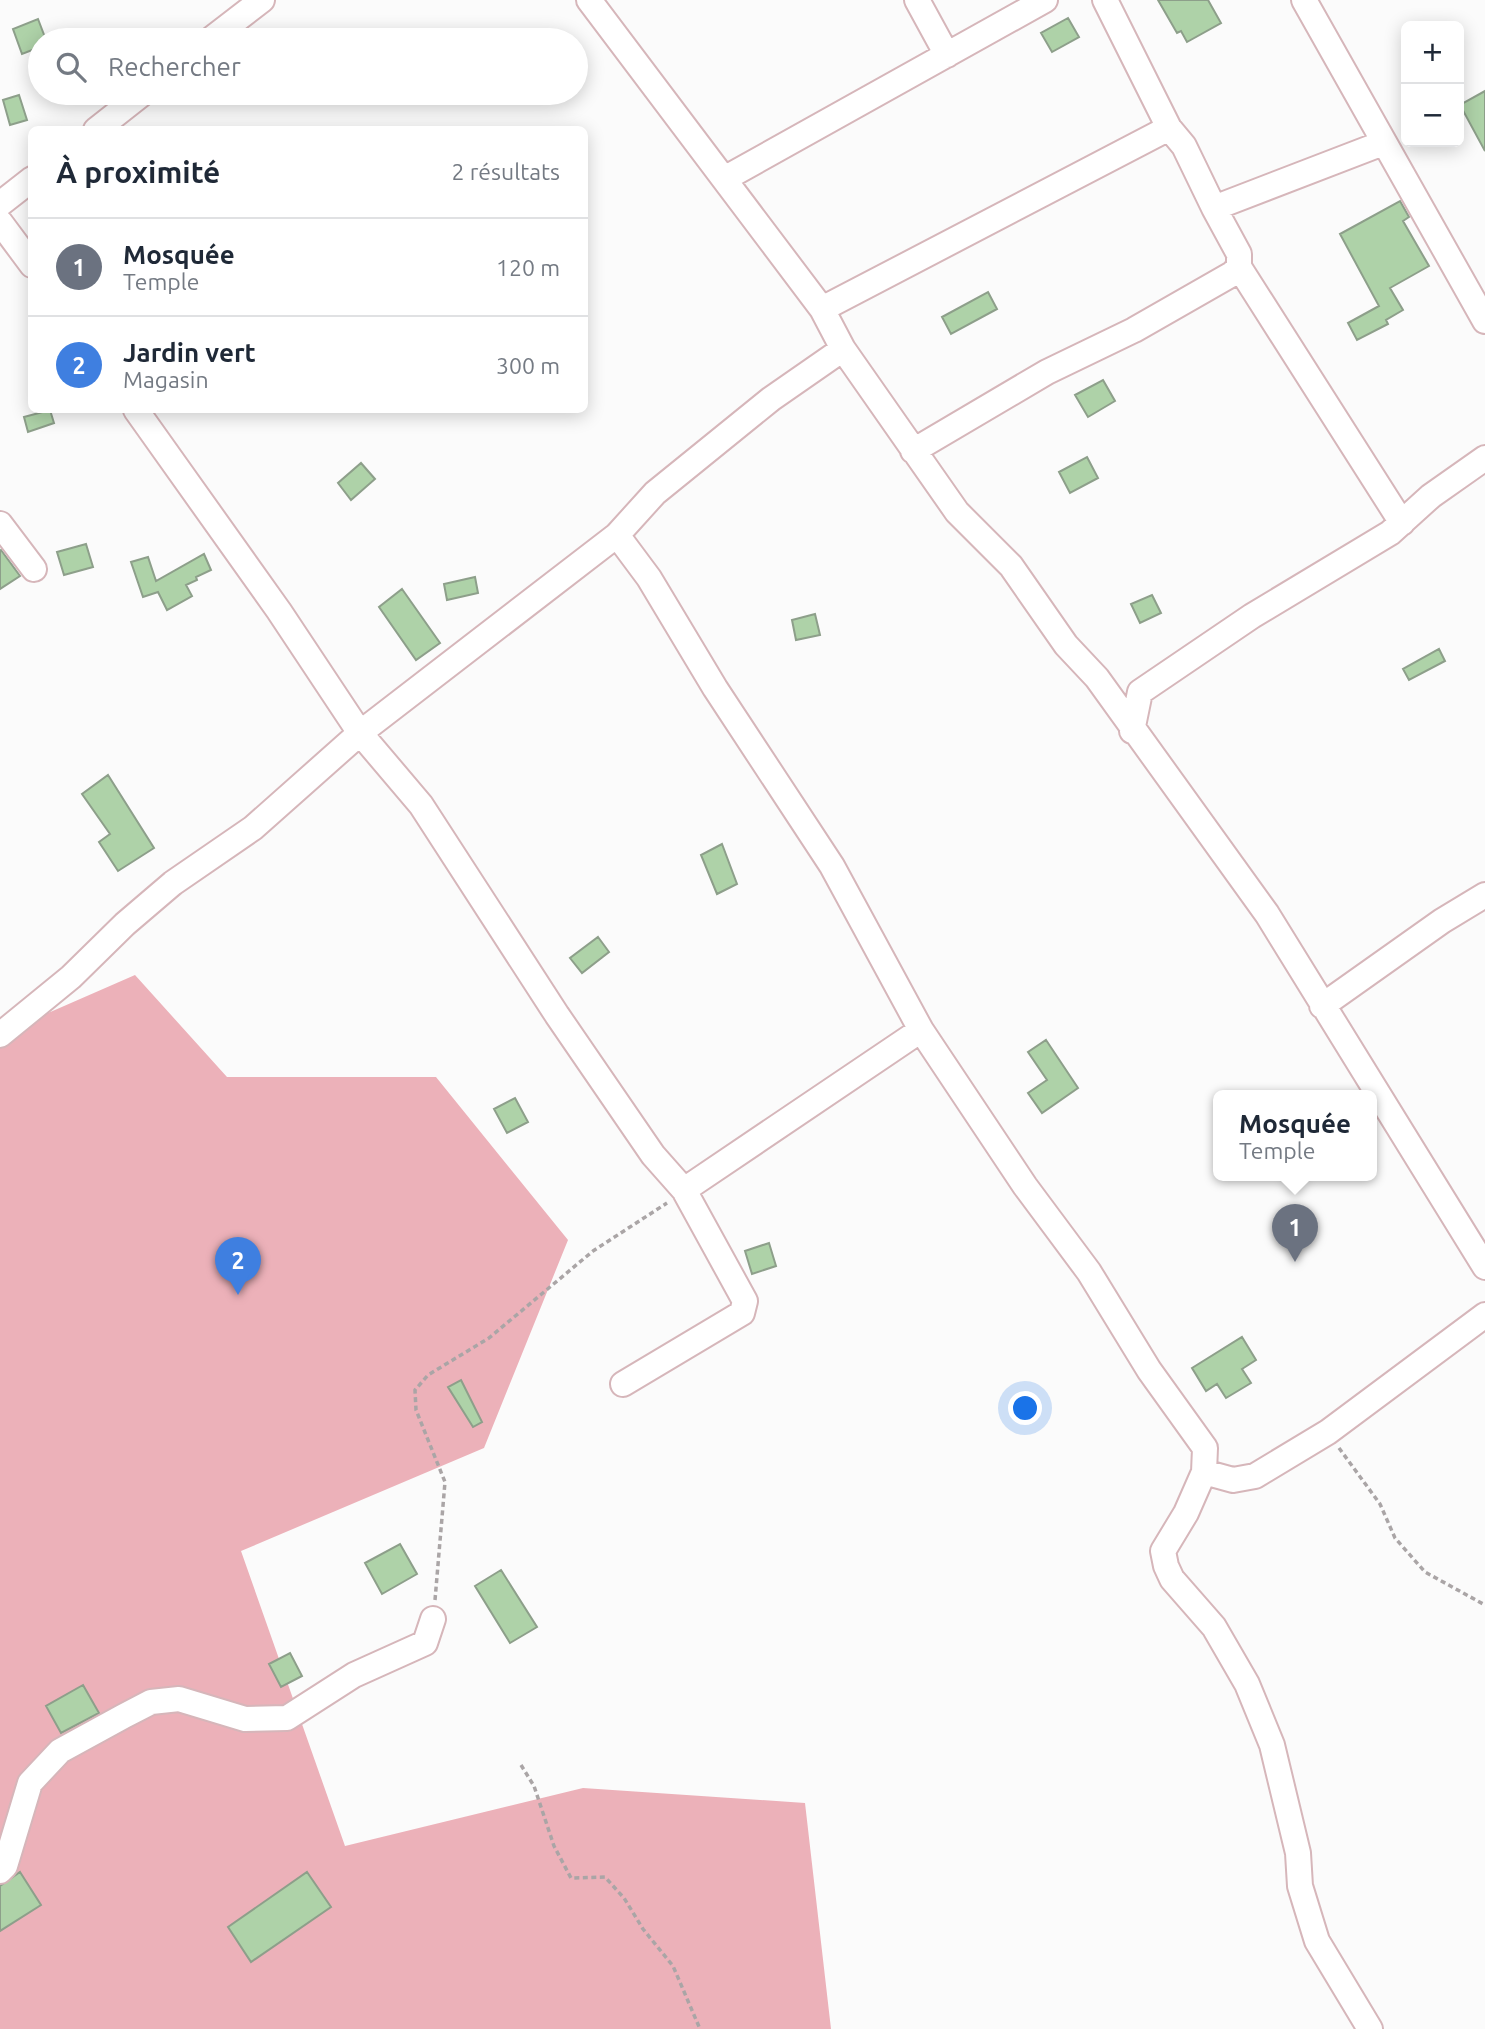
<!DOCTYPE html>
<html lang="fr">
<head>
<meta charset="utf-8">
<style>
	body { margin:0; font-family:Ubuntu,sans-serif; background:#f2f2f3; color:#1f2937 }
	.controls { position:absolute; right:21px; top:21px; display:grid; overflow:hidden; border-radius:10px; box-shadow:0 4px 18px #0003 }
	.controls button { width:63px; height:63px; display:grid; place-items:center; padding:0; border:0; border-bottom:2px solid #e0e1e3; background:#fff; color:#1f2937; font:35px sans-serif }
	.you { position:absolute; left:1026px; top:1409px; width:24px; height:24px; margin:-18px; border:5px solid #fff; border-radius:50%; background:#1a73e8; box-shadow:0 0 0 10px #1a73e833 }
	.badge { display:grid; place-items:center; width:46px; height:46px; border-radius:50%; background:#2563eb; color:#fff; font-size:23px; font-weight:700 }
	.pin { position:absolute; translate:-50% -58px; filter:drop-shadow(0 2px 4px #0008) }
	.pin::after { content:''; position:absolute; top:37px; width:24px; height:21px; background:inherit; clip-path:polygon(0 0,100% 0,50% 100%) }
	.popup { position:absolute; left:1213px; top:1090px; width:164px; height:91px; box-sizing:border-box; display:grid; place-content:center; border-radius:10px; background:#fff; filter:drop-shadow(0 2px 5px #0005); font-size:23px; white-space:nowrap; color:#747a83 }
	.popup b { font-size:26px; color:#1f2937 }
	.popup::after { content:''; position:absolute; left:50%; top:100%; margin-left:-14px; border:14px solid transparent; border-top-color:#fff }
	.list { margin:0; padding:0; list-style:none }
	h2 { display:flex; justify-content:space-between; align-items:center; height:91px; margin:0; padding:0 28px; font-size:30px }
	h2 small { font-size:23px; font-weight:400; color:#747a83 }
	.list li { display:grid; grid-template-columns:46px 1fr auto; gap:21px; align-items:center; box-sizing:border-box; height:98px; padding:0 28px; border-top:2px solid #e0e1e3 }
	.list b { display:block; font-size:26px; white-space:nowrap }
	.list p { margin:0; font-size:23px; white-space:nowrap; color:#747a83 }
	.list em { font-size:23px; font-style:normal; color:#747a83 }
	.icon { flex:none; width:38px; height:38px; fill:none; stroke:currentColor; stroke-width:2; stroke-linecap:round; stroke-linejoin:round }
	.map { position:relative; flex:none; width:1485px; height:2029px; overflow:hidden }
	.search { position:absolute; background:#fff; box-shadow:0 4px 18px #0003; left:28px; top:28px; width:560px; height:77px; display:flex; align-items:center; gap:18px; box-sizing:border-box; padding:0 24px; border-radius:38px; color:#747a83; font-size:26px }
	.panel { position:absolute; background:#fff; box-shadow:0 4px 18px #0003; left:28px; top:126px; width:560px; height:287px; border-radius:10px }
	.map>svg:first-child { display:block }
</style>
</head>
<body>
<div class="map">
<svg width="1485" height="2029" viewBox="0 0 1485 2029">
	<rect width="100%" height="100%" fill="#fbfbfb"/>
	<!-- forest -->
	<path fill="#ecb1b9" d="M135 975 227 1077H436L568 1240 484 1448 241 1551 345 1846 583 1788 805 1803 831 2029H0V1034Z"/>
	<!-- building -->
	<path fill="#aed2a8" stroke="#8d9f8a" stroke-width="2" d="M1158 0H1208L1221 23 1187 42 1181 31 1177 33Z
		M1068 18 1079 37 1052 52 1041 33Z
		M38 19 46 40H40V47L22 54 13 29Z
		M1485 91V151L1460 105Z
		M19 95 27 120 10 125 3 100Z
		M1400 201 1409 217 1403 221 1429 266 1390 288 1403 310 1386 320 1388 324 1357 340 1348 323 1379 306 1340 234Z
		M988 292 997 309 951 334 942 317Z
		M1103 380 1115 401 1088 417 1075 395Z
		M50 410 54 423 28 432 24 417Z
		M1087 457 1098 478 1070 493 1059 472Z
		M361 463 375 479 351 500 338 483Z
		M86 544 93 567 64 575 57 552Z
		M1 550 20 576 0 589V551Z
		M204 554 211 570 196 577 197 580 186 585 192 596 167 610 158 592 143 597 131 562 148 557 156 581Z
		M475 577 478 593 447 600 444 584Z
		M402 589 440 643 416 660 379 607Z
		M1152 595 1161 613 1140 623 1131 604Z
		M815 614 820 635 796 640 792 620Z
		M1439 649 1445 661 1409 680 1403 669Z
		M108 775 154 848 118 871 99 842 110 834 82 794Z
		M722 844 737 884 717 894 701 855Z
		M598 937 609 952 582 973 570 958Z
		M1046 1040 1078 1088 1042 1113 1028 1093 1047 1080 1028 1052Z
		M515 1098 528 1122 507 1133 494 1109Z
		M769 1243 776 1266 752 1274 745 1251Z
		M1242 1337 1256 1360 1242 1369 1251 1383 1226 1398 1217 1384 1206 1391 1192 1368Z
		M461 1380 482 1422 473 1427 448 1387Z
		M400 1544 417 1574 382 1594 365 1563Z
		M501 1570 537 1627 510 1643 475 1586Z
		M290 1653 302 1676 281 1687 269 1664Z
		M83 1685 99 1713 61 1733 46 1706Z
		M20 1872 41 1905 0 1931V1886Z
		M307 1872 331 1907 251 1962 228 1927Z"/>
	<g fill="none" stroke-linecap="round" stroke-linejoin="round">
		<!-- minor casing -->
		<g stroke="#d6b6ba" stroke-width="28">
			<path id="minor" d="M589 0 822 309 843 349 957 512 1011 566 1066 645 1097 678 1267 914 1485 1267
				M917 0 947 55
				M1105 0 1169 128 1184 146 1214 208
				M1304 0 1485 321
				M210 40 262 0
				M96 130 143 93
				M724 179 1045 0
				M0 204 32 179
				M0 222 32 265
				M1239 267 1402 523
				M822 309 1169 128
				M136 410 279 611 360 733 421 805 557 1015 653 1155 684 1190 745 1301 742 1313 623 1384
				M913 451 1047 372 1134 330 1232 274 1239 267V254L1214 208 1383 143
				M0 524 34 569
				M617 535 649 578 715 688 832 866 921 1030 1025 1186 1089 1272 1149 1370 1205 1448 1204 1472 1186 1513 1163 1551 1166 1566 1172 1579 1214 1627 1247 1684 1272 1745 1298 1853 1300 1886 1317 1941 1370 2029
				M1132 731 1140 692 1252 616 1390 533 1431 496 1485 458
				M1322 1006 1442 921 1485 895
				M0 1035 71 977 125 924 173 883 253 828 360 733 617 535 655 493 771 399 843 349
				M684 1190 921 1030
				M1204 1472 1233 1480 1255 1476 1328 1432 1485 1315
				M0 1871 5 1866 30 1783 60 1751 124 1716 151 1702 179 1699 245 1719 287 1718 354 1675 425 1643 433 1619"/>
		</g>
		<!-- path -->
		<path stroke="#aaa5a6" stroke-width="3.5" stroke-dasharray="5 3.5" stroke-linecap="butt" d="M1339 1448 1380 1504 1395 1538 1425 1572 1485 1605
			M435 1600 445 1482 416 1410 415 1390 428 1375 489 1338 593 1251 667 1203
			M521 1765 534 1786 554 1846 571 1878 605 1877 624 1898 643 1929 673 1966 700 2029"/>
		<!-- minor -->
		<use href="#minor" stroke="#fff" stroke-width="24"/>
	</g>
</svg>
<div class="controls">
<button>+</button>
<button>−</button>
</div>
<div class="you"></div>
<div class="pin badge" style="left:1295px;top:1262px;background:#6b7280">1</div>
<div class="popup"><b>Mosquée</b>Temple</div>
<div class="pin badge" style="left:238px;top:1295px;background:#3f7fe0">2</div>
<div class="search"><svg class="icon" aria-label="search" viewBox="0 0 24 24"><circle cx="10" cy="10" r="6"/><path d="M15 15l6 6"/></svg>Rechercher</div>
<section class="panel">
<h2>À proximité<small>2 résultats</small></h2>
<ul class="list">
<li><span class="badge" style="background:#6b7280">1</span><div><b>Mosquée</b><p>Temple</p></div><em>120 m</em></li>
<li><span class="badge" style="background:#3f7fe0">2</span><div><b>Jardin vert</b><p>Magasin</p></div><em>300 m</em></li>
</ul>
</section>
</div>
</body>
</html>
